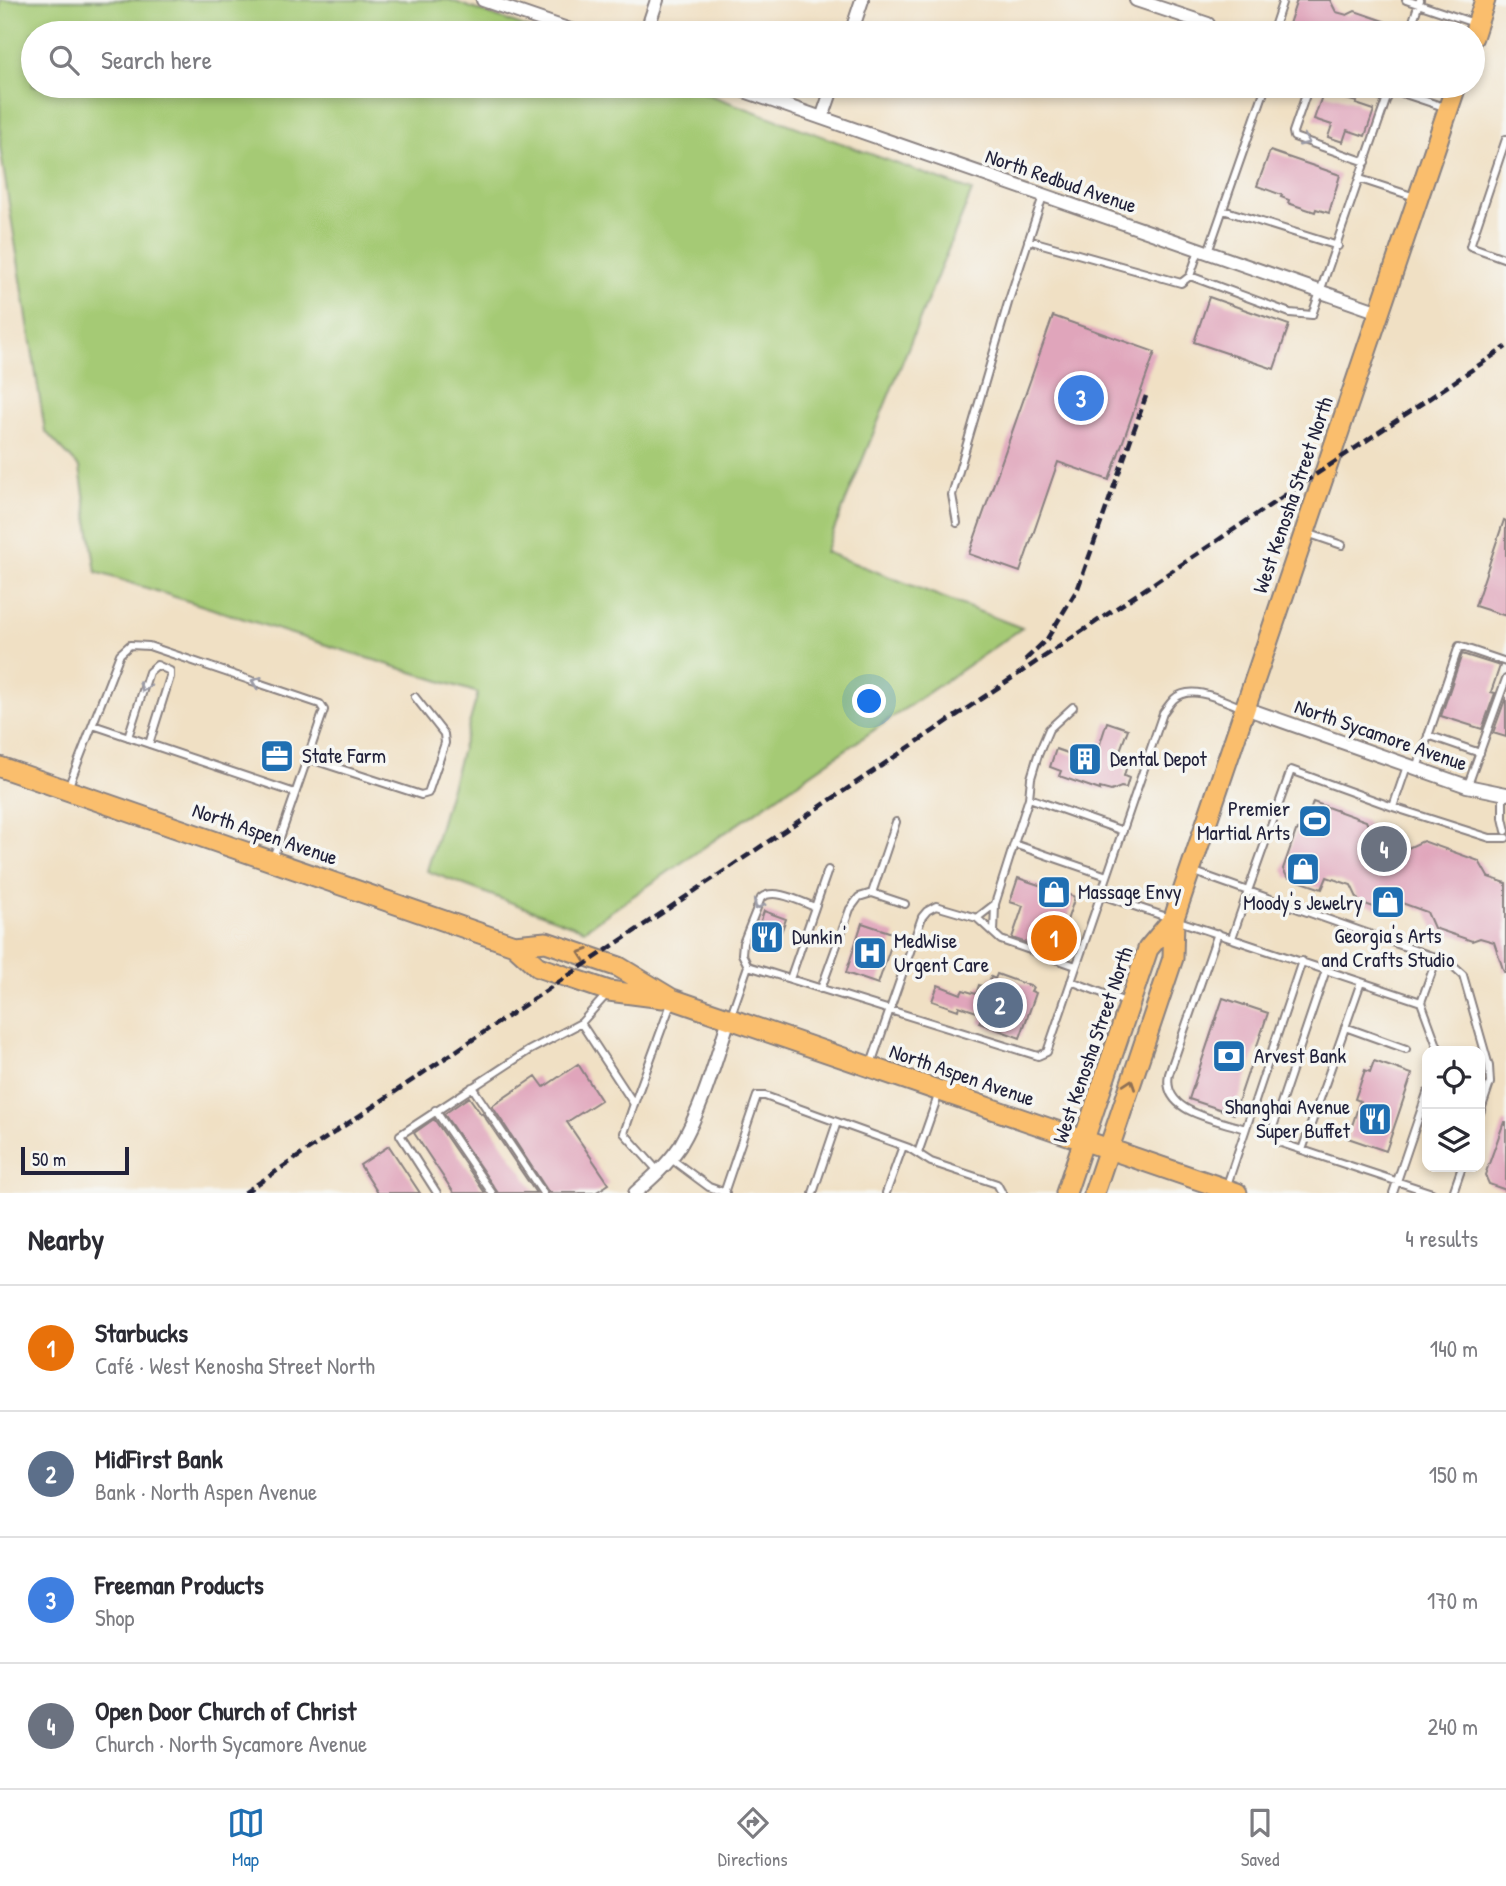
<!DOCTYPE html>
<html lang="en">
<head>
<meta charset="utf-8">
<style>
	body { margin:0; font-family:"Patrick Hand",sans-serif; background:#f2f2f3; color:#2b2b33 }
	.controls { position:absolute; right:21px; bottom:21px; display:grid; overflow:hidden; border-radius:14px; box-shadow:0 4px 10px #0003 }
	.controls button { width:63px; height:63px; display:grid; place-items:center; padding:0; border:0; border-bottom:2px solid #e1e1e2; background:#fff; color:#2b2b33; font:35px sans-serif }
	.scale { position:absolute; left:21px; bottom:18px; width:108px; box-sizing:border-box; padding-left:7px; border:4px solid #22223b; border-top:0; font-size:19px; line-height:24px; white-space:nowrap; color:#22223b; -webkit-text-stroke:5px #f6f6f2; paint-order:stroke }
	.you { position:absolute; left:870px; top:702px; width:24px; height:24px; margin:-18px; border:5px solid #fff; border-radius:50%; background:#1a73e8; box-shadow:0 0 0 10px #1a73e833 }
	.badge { display:grid; place-items:center; width:46px; height:46px; border-radius:50%; background:#1f6fb2; color:#fff; font-size:23px; font-weight:700 }
	.pin { position:absolute; translate:-50% -50%; border:4px solid #fff; box-shadow:0 2px 7px #0006 }
	.list { margin:0; padding:0; list-style:none }
	h2 { display:flex; justify-content:space-between; align-items:center; height:91px; margin:0; padding:0 28px; font-size:30px }
	h2 small { font-size:23px; font-weight:400; color:#7c7c81 }
	.list li { display:grid; grid-template-columns:46px 1fr auto; gap:21px; align-items:center; box-sizing:border-box; height:126px; padding:0 28px; border-top:2px solid #e1e1e2 }
	.list b { display:block; font-size:26px; white-space:nowrap }
	.list p { margin:0; font-size:23px; white-space:nowrap; color:#7c7c81 }
	.list em { font-size:23px; font-style:normal; color:#7c7c81 }
	.icon { flex:none; width:38px; height:38px; fill:none; stroke:currentColor; stroke-width:2; stroke-linecap:round; stroke-linejoin:round }
	.map { position:relative; flex:none; width:1506px; height:1193px; overflow:hidden }
	.search { position:absolute; background:#fff; box-shadow:0 4px 10px #0003; left:21px; right:21px; top:21px; height:77px; display:flex; align-items:center; gap:18px; box-sizing:border-box; padding:0 24px; border-radius:38px; color:#7c7c81; font-size:26px }
	.sheet { height:595px; background:#fff }
	nav { display:flex; justify-content:space-around; align-items:center; box-sizing:border-box; height:98px; border-top:2px solid #e1e1e2; background:#fff; font-size:19px; color:#7c7c81 }
	nav a { display:grid; justify-items:center; gap:4px }
	nav .on { color:#1f6fb2 }
	.map>svg:first-child { display:block }
</style>
</head>
<body>
<div class="map">
<svg width="1506" height="1193" viewBox="0 0 1506 1193">
	<rect width="100%" height="100%" fill="#f6f6f2"/>
	<filter id="ink" filterUnits="userSpaceOnUse"><feTurbulence type="fractalNoise" baseFrequency=".0143" numOctaves="2"/><feDisplacementMap in="SourceGraphic" scale="14" xChannelSelector="R" yChannelSelector="G"/><feConvolveMatrix kernelMatrix="1 2 1 2 8 2 1 2 1" color-interpolation-filters="sRGB"/></filter>
	<filter id="wash" filterUnits="userSpaceOnUse"><feTurbulence type="fractalNoise" baseFrequency=".00686" numOctaves="4" result="noise"/><feDisplacementMap in="SourceGraphic" scale="28" xChannelSelector="R" yChannelSelector="G"/><feGaussianBlur stdDeviation="1.57" result="paint"/><feColorMatrix in="noise" values="0 0 0 0 0 0 0 0 0 0 0 0 0 0 0 0 0 1.4 0 .05"/><feComposite in="paint" operator="in"/></filter>
	<g filter="url(#wash)">
		<rect width="100%" height="100%" fill="#f0e0c4"/>
		<!-- green -->
		<path fill="#a5ca75" stroke="#647658" stroke-width="2" d="M0 0H450L541 33H33V86H685L972 191 825 552 1022 628 584 930 427 871 478 693 96 572 80 468 45 431 0 147Z"/>
		<g id="blocks">
			<!-- building -->
			<path fill="#e0a5bb" d="M1297 0H1330L1336 12 1347 15 1355 11 1387 22 1383 33H1286Z
				M1323 93 1357 102 1356 104 1374 110 1365 136 1347 130 1343 142 1328 137 1332 125 1314 119Z
				M1270 151 1340 175 1329 213 1316 209 1315 212 1288 203 1289 200 1281 197 1282 195 1257 186Z
				M1209 297 1289 325 1274 369 1194 342Z
				M1053 316 1155 352 1109 480 1058 462 1020 572 969 554Z
				M1504 520 1506 521V616L1475 606Z
				M1462 654 1500 666 1491 692 1495 693 1482 729 1441 716Z
				M1506 697V737L1493 733Z
				M1107 722 1128 729 1116 761 1127 765 1124 776 1129 778 1126 788 1121 787 1111 791 1100 788V790L1059 776 1061 771 1050 767 1056 749 1076 756 1079 747 1097 753Z
				M1313 802 1366 821 1374 838 1406 849 1423 841 1479 861 1488 877 1506 883V972H1504L1494 942 1480 938 1472 941 1434 928 1427 912 1402 903 1397 915 1359 902 1351 885 1327 877 1322 889 1287 877 1283 869 1296 831 1305 827Z
				M1018 878 1075 897 1056 953 1012 938 1023 906 1010 902Z
				M764 911 786 919 774 951 753 944Z
				M862 923 895 934 878 984 846 973Z
				M997 974 1033 987 1031 991 1036 993 1020 1038 979 1023 983 1014 959 1006 958 1010 932 1001 938 985 961 994 963 990 976 994 979 985 987 988 991 977 995 979Z
				M1223 998 1268 1013 1234 1114 1189 1099Z
				M1374 1061 1412 1074 1386 1151 1348 1138 1360 1101 1355 1099 1365 1070 1370 1072Z
				M578 1064 601 1100 567 1122 609 1184 595 1193H549L492 1106 536 1076 544 1087Z
				M469 1097 481 1114 482 1113 536 1193H498L444 1114Z
				M434 1119 485 1193H454L414 1133Z
				M1504 1122H1506V1190L1489 1184 1485 1175Z
				M389 1146 420 1193H378L360 1165Z"/>
		</g>
	</g>
	<g filter="url(#ink)">
		<use href="#blocks" fill-opacity="0" stroke="#898180" stroke-width="2"/>
		<g fill="none" stroke-linecap="round" stroke-linejoin="round">
			<!-- lane casing -->
			<g stroke="#898180" stroke-width="10">
				<path id="lane" d="M1406 0 1474 23
					M1272 33 1283 0
					M1409 33 1420 0
					M1309 86 1293 132 1294 137 1366 162
					M1344 86 1387 99
					M1390 89 1447 108
					M1506 139 1470 246 1506 259
					M1360 179 1415 197
					M1223 210 1338 246
					M1028 240 1181 283 1190 276 1199 250
					M1208 252 1266 86
					M1190 276 1290 313 1312 315 1391 86
					M957 523 952 495 1008 303 1043 196
					M1307 533 1342 545
					M1073 707 1049 729 1038 755 1031 778 1029 798 1014 844 1107 876
					M93 725 295 793
					M1428 735 1480 753
					M128 737 149 672 157 665 170 671V677L149 744
					M307 758 421 795 428 793 445 743 444 734 415 697
					M1417 768 1459 646 1506 662
					M1468 785 1506 679
					M68 788 120 654 130 645 149 646 320 704 324 710 273 858
					M1503 795V818L1506 831
					M1029 798 1123 831
					M1393 807 1407 766
					M1192 871 1248 891 1291 770 1393 807 1490 838H1506
					M872 893 896 822
					M1101 895 1421 1002 1439 1051
					M977 918 1001 940 1076 966
					M994 933 995 904
					M1218 933 1169 1074C1161 1113 1216 1119 1245 1129
					M1232 938 1248 891 1437 958 1421 1002
					M1437 958 1453 966 1463 975 1489 1066 1490 1083 1480 1113
					M748 966 742 954 743 943 761 898C774 887 801 902 815 907
					M1326 970 1272 1130 1278 1142 1432 1193
					M790 979 1038 1056 1047 1052 1163 713C1166 709 1170 703 1174 699 1192 683 1224 701 1243 708
					M1071 981 1128 1003
					M821 989 850 909 859 897 872 893 905 904
					M731 1015 748 966 790 979 828 870
					M581 1023 634 1104 672 1001
					M1345 1027 1406 1049
					M871 1064 922 917 927 911 936 906 977 918 995 904 1014 844
					M472 1087 543 1193
					M634 1104 624 1133 658 1171
					M435 1110 492 1193
					M1302 1150 1361 982
					M918 1153 939 1093
					M670 1158 709 1187 726 1193
					M1227 1185 1302 961
					M437 1193 400 1135 528 1051 581 1023 608 993
					M724 1193 757 1096H765L837 1122
					M813 1193 837 1122 909 1148 931 1162 997 1184 1002 1193
					M886 1193 903 1146
					M1393 1193 1427 1093
					M1453 1193 1462 1167"/>
			</g>
			<!-- street casing -->
			<g stroke="#898180" stroke-width="16">
				<path id="street" d="M483 0 579 33
					M1136 0 1208 24
					M646 33 657 0
					M851 33 862 0
					M730 86 1379 312
					M822 118 833 86
					M1245 708 1467 786 1506 794
					M635 1193C651 1179 668 1164 680 1146 703 1107 715 1062 729 1019"/>
			</g>
			<!-- primary casing -->
			<g stroke="#898180" stroke-width="23">
				<path id="primary" d="M1473 37 1485 0
					M0 767 514 945 538 967 609 991 663 998
					M514 945 546 942 619 967 672 999 1237 1193
					M1066 1193 1148 949 1174 918
					M1094 1193 1173 958 1174 918 1456 86"/>
			</g>
			<!-- lane -->
			<use href="#lane" stroke="#fff" stroke-width="6"/>
			<!-- street -->
			<use href="#street" stroke="#fff" stroke-width="12"/>
			<!-- primary -->
			<use href="#primary" stroke="#fabe6d" stroke-width="19"/>
			<!-- rail -->
			<path stroke="#22223b" stroke-width="4.5" stroke-dasharray="10 5" stroke-linecap="butt" d="M1025 660 1047 639 1078 588 1146 396
				M244 1193 1506 347"/>
		</g>
		<!-- one-way arrows -->
		<defs><path id="oneway-chevron" d="M-2-3.5L2.5 0L-2 3.5" fill="none" stroke-width="1.6" stroke-linecap="round" stroke-linejoin="round" transform="scale(1.75)"/></defs>
		<g stroke="#9c9ca7">
			<use href="#oneway-chevron" transform="translate(1305 141) rotate(24)"/>
			<use href="#oneway-chevron" transform="translate(256 682) rotate(-161)"/>
			<use href="#oneway-chevron" transform="translate(144 687) rotate(109)"/>
			<use href="#oneway-chevron" transform="translate(758 905) rotate(118)"/>
		</g>
		<g stroke="#8e7054">
			<use href="#oneway-chevron" transform="translate(583 954) rotate(-161)"/>
			<use href="#oneway-chevron" transform="translate(1130 1084) rotate(-71)"/>
		</g>
	</g>
	<!-- icons -->
	<defs>
		<g id="office-square" transform="scale(1.75)"><rect x="-9" y="-9" width="18" height="18" rx="4" fill="#1f6fb2" stroke="#f6f6f2"/><path d="M-6-3h4V-5.5h4V-3h4V5H-6ZM-1-4.5V-3h2v-1.5ZM-6 0V1H6V0Z" fill="#fff"/></g>
		<g id="building-square" transform="scale(1.75)"><rect x="-9" y="-9" width="18" height="18" rx="4" fill="#1f6fb2" stroke="#f6f6f2"/><path d="M-4-6H4V6H1V3H-1V6H-4ZM-2.5-4.3h1.7v1.8h-1.7ZM.8-4.3h1.7v1.8H.8ZM-2.5-1h1.7V.8h-1.7ZM.8-1h1.7V.8H.8Z" fill="#fff"/></g>
		<g id="stadium-square" transform="scale(1.75)"><rect x="-9" y="-9" width="18" height="18" rx="4" fill="#1f6fb2" stroke="#f6f6f2"/><path d="M0-5a6.5 5 0 1 0 0 10a6.5 5 0 1 0 0-10ZM-3.5-1.8h7v3.6h-7Z" fill="#fff"/></g>
		<g id="shop-square" transform="scale(1.75)"><rect x="-9" y="-9" width="18" height="18" rx="4" fill="#1f6fb2" stroke="#f6f6f2"/><path d="M-5-2.5h2.3a2.7 3.5 0 0 1 5.4 0H5L5.5 6h-11ZM-1.5-2.5h3a1.5 2.3 0 0 0-3 0Z" fill="#fff"/></g>
		<g id="restaurant-square" transform="scale(1.75)"><rect x="-9" y="-9" width="18" height="18" rx="4" fill="#1f6fb2" stroke="#f6f6f2"/><path d="M-5-6h1v4h1v-4h1v4h1v-4h1v5L-1.5 .5V6h-2V.5L-5-1ZM5-6V6H3V1.5H1.5Q1.5-4 5-6Z" fill="#fff"/></g>
		<g id="hospital-square" transform="scale(1.75)"><rect x="-9" y="-9" width="18" height="18" rx="4" fill="#1f6fb2" stroke="#f6f6f2"/><path d="M-5-5h3v3.5h4V-5h3V5h-3V1.5h-4V5h-3Z" fill="#fff"/></g>
		<g id="bank-square" transform="scale(1.75)"><rect x="-9" y="-9" width="18" height="18" rx="4" fill="#1f6fb2" stroke="#f6f6f2"/><path d="M-6-4H6V4H-6ZM0-2.3a2.3 2.3 0 1 0 0 4.6a2.3 2.3 0 1 0 0-4.6Z" fill="#fff"/></g>
	</defs>
	<g fill-rule="evenodd">
		<use href="#office-square" x="277" y="756"/>
		<use href="#building-square" x="1085" y="759"/>
		<use href="#stadium-square" x="1315" y="821"/>
		<use href="#shop-square" x="1303" y="869"/>
		<use href="#shop-square" x="1054" y="892"/>
		<use href="#shop-square" x="1388" y="902"/>
		<use href="#restaurant-square" x="767" y="937"/>
		<use href="#hospital-square" x="870" y="953"/>
		<use href="#bank-square" x="1229" y="1056"/>
		<use href="#restaurant-square" x="1375" y="1119"/>
	</g>
	<g text-anchor="middle" stroke-width="7" stroke-linejoin="round" paint-order="stroke">
		<!-- street labels -->
		<g font-size="21" fill="#22223b" stroke="#f6f6f2">
			<text transform="translate(1061 181) rotate(19)" y="7">North Redbud Avenue</text>
			<text transform="translate(1293 495) rotate(-71)" y="7">West Kenosha Street North</text>
			<text transform="translate(1381 735) rotate(19)" y="7">North Sycamore Avenue</text>
			<text transform="translate(265 834) rotate(19)" y="7">North Aspen Avenue</text>
			<text transform="translate(1093 1045) rotate(-71)" y="7">West Kenosha Street North</text>
			<text transform="translate(962 1075) rotate(19)" y="7">North Aspen Avenue</text>
		</g>
		<!-- poi labels -->
		<g font-size="21" fill="#22223b" stroke="#f6f6f2" text-anchor="start">
			<text x="302" y="763">State Farm</text>
			<text x="1110" y="766">Dental Depot</text>
			<text x="1290" y="816" text-anchor="end">Premier<tspan x="1290" dy="24">Martial Arts</tspan></text>
			<text x="1078" y="899">Massage Envy</text>
			<text x="1303" y="910" text-anchor="middle">Moody's Jewelry</text>
			<text x="1388" y="943" text-anchor="middle">Georgia's Arts<tspan x="1388" dy="24">and Crafts Studio</tspan></text>
			<text x="792" y="944">Dunkin'</text>
			<text x="894" y="948">MedWise<tspan x="894" dy="24">Urgent Care</tspan></text>
			<text x="1254" y="1063">Arvest Bank</text>
			<text x="1350" y="1114" text-anchor="end">Shanghai Avenue<tspan x="1350" dy="24">Super Buffet</tspan></text>
		</g>
	</g>
</svg>
<div class="controls">
<button><svg class="icon" aria-label="locate" viewBox="0 0 24 24"><circle cx="12" cy="12" r="6"/><path d="M12 2v4M12 18v4M2 12h4M18 12h4"/></svg></button>
<button><svg class="icon" aria-label="layers" viewBox="0 0 24 24"><path d="M12 4l9 5-9 5-9-5zM3 14l9 5 9-5"/></svg></button>
</div>
<div class="scale">50 m</div>
<div class="you"></div>
<div class="pin badge" style="left:1054px;top:938px;background:#e8710a">1</div>
<div class="pin badge" style="left:1000px;top:1005px;background:#5c6f8a">2</div>
<div class="pin badge" style="left:1081px;top:398px;background:#3f7fe0">3</div>
<div class="pin badge" style="left:1384px;top:849px;background:#6b7280">4</div>
<div class="search"><svg class="icon" aria-label="search" viewBox="0 0 24 24"><circle cx="10" cy="10" r="6"/><path d="M15 15l6 6"/></svg>Search here</div>
</div>
<section class="sheet">
<h2>Nearby<small>4 results</small></h2>
<ul class="list">
<li><span class="badge" style="background:#e8710a">1</span><div><b>Starbucks</b><p>Café · West Kenosha Street North</p></div><em>140 m</em></li>
<li><span class="badge" style="background:#5c6f8a">2</span><div><b>MidFirst Bank</b><p>Bank · North Aspen Avenue</p></div><em>150 m</em></li>
<li><span class="badge" style="background:#3f7fe0">3</span><div><b>Freeman Products</b><p>Shop</p></div><em>170 m</em></li>
<li><span class="badge" style="background:#6b7280">4</span><div><b>Open Door Church of Christ</b><p>Church · North Sycamore Avenue</p></div><em>240 m</em></li>
</ul>
</section>
<nav>
<a class="on"><svg class="icon" aria-label="map" viewBox="0 0 24 24"><path d="M3 6l6-2 6 2 6-2v14l-6 2-6-2-6 2zM9 4v14M15 6v14"/></svg>Map</a>
<a><svg class="icon" aria-label="directions" viewBox="0 0 24 24"><path d="M12 3l9 9-9 9-9-9zM9 14v-3h6M13 9l2 2-2 2"/></svg>Directions</a>
<a><svg class="icon" aria-label="saved" viewBox="0 0 24 24"><path d="M7 4h10v16l-5-4-5 4z"/></svg>Saved</a>
</nav>
</body>
</html>
